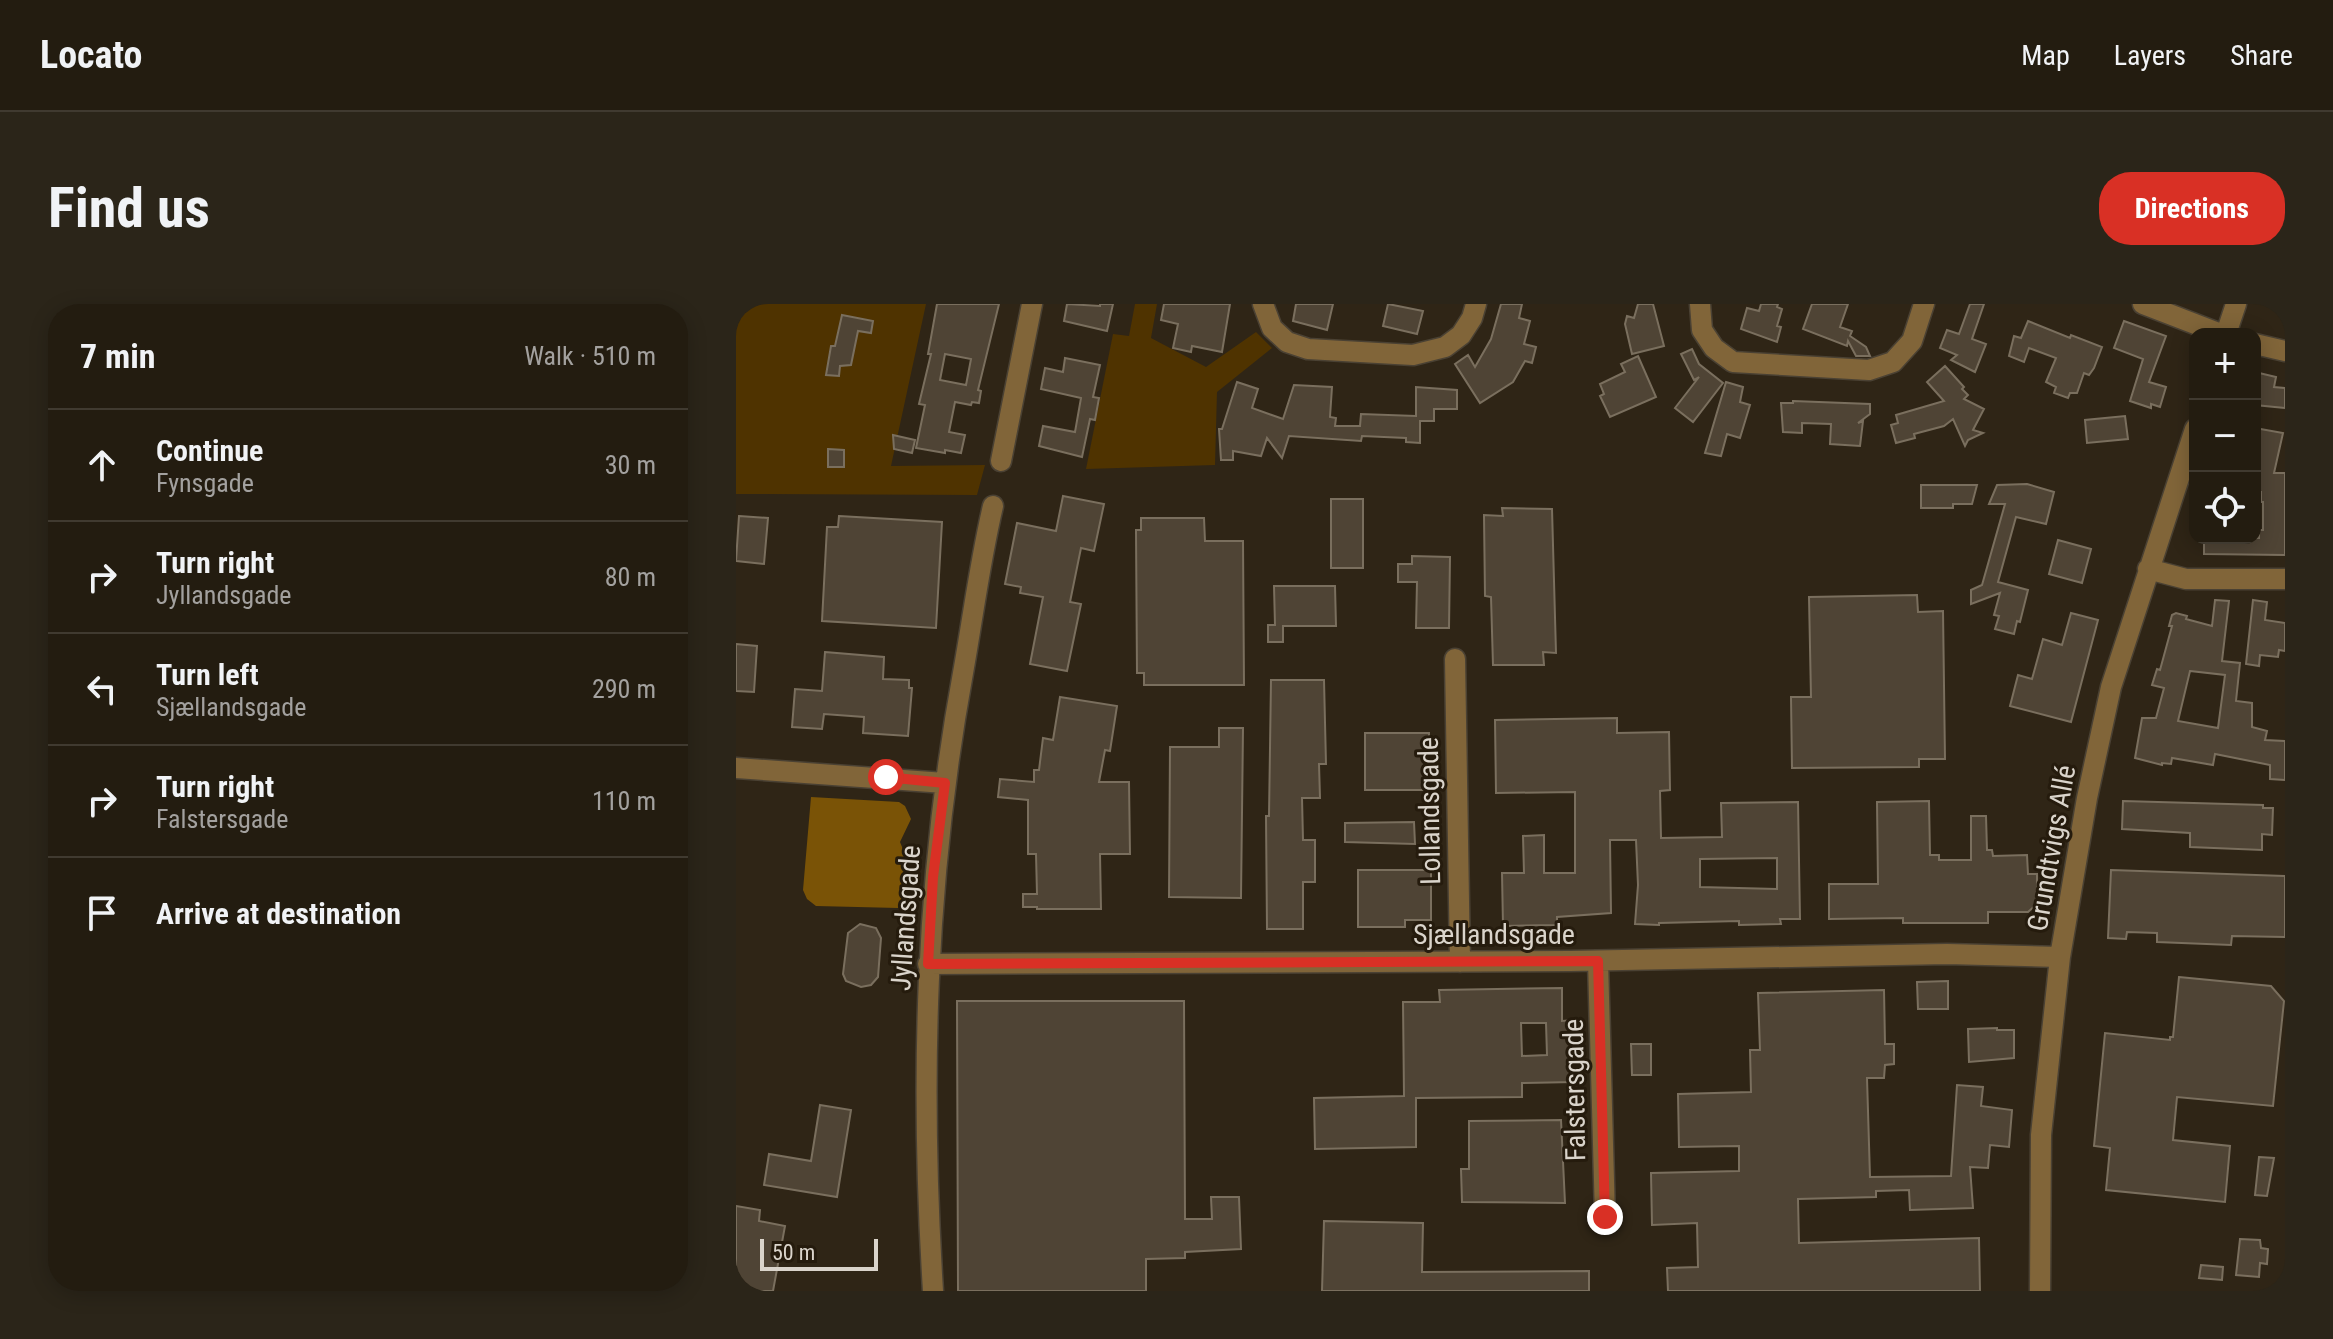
<!DOCTYPE html>
<html lang="en">
<head>
<meta charset="utf-8">
<style>
	body { margin:0; font-family:"Roboto Condensed",sans-serif; background:#2b2519; color:#f1f3f6 }
	.controls { position:absolute; right:24px; top:24px; display:grid; overflow:hidden; border-radius:16px; box-shadow:0 4px 20px #0003 }
	.controls button { width:72px; height:72px; display:grid; place-items:center; padding:0; border:0; border-bottom:2px solid #403a30; background:#231c10; color:#f1f3f6; font:40px sans-serif }
	.scale { position:absolute; left:24px; bottom:20px; width:118px; box-sizing:border-box; padding-left:8px; border:4px solid #dad4cb; border-top:0; font-size:22px; line-height:28px; white-space:nowrap; color:#dad4cb; -webkit-text-stroke:6px #251b0d; paint-order:stroke }
	.stop { position:absolute; width:24px; height:24px; margin:-18px; border:6px solid #d93025; border-radius:50%; background:#fff }
	.stop.end { background:#d93025; border-color:#fff; box-shadow:0 2px 8px #0008 }
	.list { margin:0; padding:0; list-style:none }
	h2 { display:flex; justify-content:space-between; align-items:center; height:104px; margin:0; padding:0 32px; font-size:34px }
	h2 small { font-size:26px; font-weight:400; color:#a3a19f }
	.list li { display:grid; grid-template-columns:52px 1fr auto; gap:24px; align-items:center; box-sizing:border-box; height:112px; padding:0 32px; border-top:2px solid #403a30 }
	.list b { display:block; font-size:30px; white-space:nowrap }
	.list p { margin:0; font-size:26px; white-space:nowrap; color:#a3a19f }
	.list em { font-size:26px; font-style:normal; color:#a3a19f }
	.icon { flex:none; width:44px; height:44px; fill:none; stroke:currentColor; stroke-width:2; stroke-linecap:round; stroke-linejoin:round }
	.map { position:relative; flex:none; width:1549px; height:987px; overflow:hidden; border-radius:32px }
	header { display:flex; align-items:center; gap:48px; box-sizing:border-box; height:112px; padding:0 40px; background:#231c10; border-bottom:2px solid #403a30 }
	header strong { font-size:38px }
	nav { display:flex; gap:44px; margin-inline-start:auto; font-size:28px }
	.intro { display:flex; align-items:center; justify-content:space-between; box-sizing:border-box; height:192px; padding:0 48px }
	h1 { margin:0; font-size:56px }
	.button { padding:20px 36px; border-radius:32px; background:#d93025; color:#fff; font-size:28px; font-weight:700 }
	main { display:flex; gap:48px; padding:0 48px }
	aside { flex:1; background:#231c10; border-radius:32px; box-shadow:0 4px 20px #0003 }
	.map>svg:first-child { display:block }
</style>
</head>
<body>
<header>
<strong>Locato</strong>
<nav><a>Map</a><a>Layers</a><a>Share</a></nav>
</header>
<div class="intro"><h1>Find us</h1><a class="button">Directions</a></div>
<main>
<aside>
<h2>7 min<small>Walk · 510 m</small></h2>
<ul class="list">
<li><svg class="icon" aria-label="ahead" viewBox="0 0 24 24"><path d="M12 20V5M6 11l6-6 6 6"/></svg><div><b>Continue</b><p>Fynsgade</p></div><em>30 m</em></li>
<li><svg class="icon" aria-label="right" viewBox="0 0 24 24"><path d="M7 20v-9h11M14 6l5 5-5 5"/></svg><div><b>Turn right</b><p>Jyllandsgade</p></div><em>80 m</em></li>
<li><svg class="icon" aria-label="left" viewBox="0 0 24 24"><path d="M17 20v-9H6M10 6l-5 5 5 5"/></svg><div><b>Turn left</b><p>Sjællandsgade</p></div><em>290 m</em></li>
<li><svg class="icon" aria-label="right" viewBox="0 0 24 24"><path d="M7 20v-9h11M14 6l5 5-5 5"/></svg><div><b>Turn right</b><p>Falstersgade</p></div><em>110 m</em></li>
<li><svg class="icon" aria-label="arrive" viewBox="0 0 24 24"><path d="M6 21V4h12l-3 4 3 4H6"/></svg><div><b>Arrive at destination</b></div></li>
</ul>
</aside>
<div class="map">
<svg width="1549" height="987" viewBox="0 0 1549 987">
	<rect width="100%" height="100%" fill="#2f2516"/>
	<!-- green -->
	<path fill="#4f3300" d="M0 0H190L155 162 249 161 241 191 0 190Z
		M399 0H421L415 34 470 63 520 28 536 44 481 88 479 161 350 165 377 30 393 32Z"/>
	<!-- water -->
	<path fill="#7a5306" d="M75 493 163 498 169 502 175 515 164 538C173 559 178 585 162 604L80 602 71 595 67 586Z"/>
	<!-- building -->
	<path fill="#4f4435" stroke="#7a6f5e" stroke-width="2" fill-rule="evenodd" d="M201 0H263L242 86 245 87 243 99 236 98 235 101 219 98 213 128 229 131 225 149 209 146V149L180 144 189 101 183 100 195 50H192ZM209 50 235 55 230 81 204 76Z
		M331 0 364 2V0H377L371 27 328 17Z
		M428 0H494L486 48 456 42 455 48 437 44 442 20 425 16Z
		M560 0H597L591 26 557 17Z
		M652 0 687 7 681 30 647 22Z
		M765 0H786L783 14 794 17 788 40 800 43 796 59 789 57 777 78 744 99 719 60 732 51 739 63 755 35Z
		M902 0H917L928 42 896 50 889 20 891 12 898 14Z
		M1025 0H1042L1041 3 1046 5 1041 22 1045 23 1041 38 1005 25 1011 4 1023 7Z
		M1076 0H1112L1104 23 1116 27 1114 32 1130 43 1134 52H1120L1112 37 1111 42 1067 25Z
		M1234 0H1248L1236 35 1250 40 1239 68 1215 56 1221 51 1204 44 1211 26 1223 30Z
		M106 11 137 17 135 29 122 27 115 61 104 62 103 72 90 71 95 42H99Z
		M1292 17 1334 34 1335 31 1366 43 1358 64 1353 71 1348 69 1341 89H1334L1332 94 1318 89 1320 83 1310 78 1320 54 1293 44 1288 58 1273 52 1278 32 1285 34Z
		M1388 17 1430 32 1413 78 1430 83 1424 103 1415 100V104L1394 97 1407 55 1378 44Z
		M956 45 963 60 987 79 957 118 939 104 963 73 958 76 945 50Z
		M902 52 920 93 874 113 864 92 868 90 864 80 889 68 885 60Z
		M329 54 364 61 357 93 363 94 359 116 354 115 346 153 303 142 307 122 339 128 345 94 305 85 309 64 327 68Z
		M1209 62 1228 83 1226 85 1232 91 1228 95 1248 105 1237 126 1247 129 1232 136 1229 142 1217 115 1208 122 1178 130 1179 134 1160 139 1155 121 1162 119 1160 111 1208 97 1191 78Z
		M1519 68 1540 73 1538 83 1549 84V104L1519 101Z
		M501 78 522 85 516 104 547 115 558 81 596 83 594 113 600 114 599 122H624L625 110 680 112V83L721 86V105H698V117H684V139L670 138V134L626 132 625 137 553 132 546 154 531 134 525 152 497 147V156H485L483 125H486Z
		M990 78 1007 83 1004 98 1014 101 1004 134 991 130 985 152 969 149Z
		M1057 97 1134 100V110L1122 119 1127 117 1124 142 1094 140 1095 120 1066 119V129L1047 128 1045 99H1057Z
		M1389 112 1392 135 1351 139 1349 116Z
		M1519 124 1547 129 1538 169H1549V251L1468 250V234H1523V226H1527V198H1525V188H1519Z
		M157 131 179 136 176 149 158 145Z
		M92 145 108 146V163H92Z
		M1291 180 1318 188 1310 220 1280 213 1262 278 1292 286 1284 318 1281 317 1278 330 1259 325 1263 312 1258 311 1264 289 1235 300V286L1246 281 1269 200H1253L1261 181Z
		M1185 181H1241L1236 200H1217V204H1185Z
		M327 192 368 200 358 247 345 244 334 298 345 300 331 367 294 360 307 293 284 289 285 283 269 280 281 219 320 227Z
		M595 195H627V264H595Z
		M766 204 816 205 820 349 807 348 808 361H757L755 293 749 292 748 211 767 212Z
		M3 212 32 214 28 260 0 257Z
		M103 212 206 218 200 324 86 317 91 223H102Z
		M405 214H468L469 237H507L508 381H408V369H401L400 226H405Z
		M1322 236 1355 245 1346 279 1313 270Z
		M676 252 714 253 713 324H680L681 278H662V260H676Z
		M538 282H599L600 322H547V338H532V321H539Z
		M1181 291 1182 308 1207 307 1209 455H1183V463L1056 464 1055 393H1075L1073 293Z
		M1479 296 1493 297 1486 357 1504 359 1500 397 1516 399V423L1531 427 1529 436 1549 437V476L1534 475V461L1479 450 1477 461 1436 454 1435 460 1426 459V461L1399 454 1406 414H1420L1428 384 1416 381 1421 365 1424 366 1436 322H1433L1436 311 1440 309 1451 312 1450 315 1476 322ZM1454 367 1489 371 1482 424 1442 417Z
		M1517 296 1531 298 1529 316 1549 319V347L1543 346 1542 353 1524 351 1523 362 1510 360Z
		M1335 309 1362 316 1335 418 1274 402 1282 371 1296 375 1307 335 1326 341Z
		M0 340 21 342 18 388 0 387Z
		M89 348 148 353 147 375 173 376V384H176L172 432 127 429 128 413 88 410 86 425 56 423 59 385 86 387Z
		M535 376H588L590 460H583L584 494H566L567 536H579V578H567V625H531L530 512H533Z
		M324 393 381 402 374 447 369 446 363 478H393L394 550H364L365 605H301V603H287V590H301L300 550H292V496L262 493 264 475 298 478V466H303L307 434 317 436Z
		M881 414V429L933 428 934 486 924 487 925 534 986 533 985 499 1062 498 1064 615H1044L1045 620 1003 621V617L923 619V621L899 620 902 581 900 536H874L875 609 821 613V621L767 622 766 569H788L787 532 808 531V569H839V488L760 489 759 416ZM1041 554V585L964 583V555Z
		M483 424H507L505 594 433 593 434 443H483Z
		M629 429H693V486H629Z
		M1193 497 1194 551H1203V556H1235V512H1250L1251 546H1256L1257 552 1291 551 1292 570H1301V600L1292 608H1252V619H1167V614L1093 615V580H1142L1141 498Z
		M1387 497 1527 501V504H1537L1536 531 1526 530V546L1454 543V529L1386 525Z
		M678 518 679 540 609 538V519Z
		M622 566H695V616H669V623H622Z
		M1375 566 1549 572V633L1496 632 1495 641 1421 638V629L1391 628 1390 635 1372 634Z
		M124 620 140 624 145 634 142 673 135 681 125 683 110 677 107 670 112 629Z
		M1443 673 1535 682 1548 697 1537 802 1441 793 1437 836 1494 842 1489 898 1370 886 1374 844 1358 842 1369 729 1434 736V733H1437Z
		M1212 677V705H1182L1181 678Z
		M826 684V717L837 716 838 778 786 779V793L680 794V843L579 845 578 794 668 792 667 698H704L703 686ZM785 719H810L811 751 786 752Z
		M1148 686 1149 740H1158V760L1149 761 1148 774H1131L1134 873 1215 872 1221 781 1247 783 1245 802 1276 806 1273 843 1254 841 1252 864 1234 863 1237 904 1174 906 1173 886 1140 887V893L1062 895 1063 939 1243 934 1244 987H932L931 964 962 963 961 919 916 921 915 869 1003 867V842L943 843 942 790 1015 788 1014 746H1024L1022 689Z
		M221 697H448L449 915H476L475 893H503L505 945 449 948V954L410 955V987H222Z
		M1261 724V726H1278V754L1233 758 1232 725Z
		M895 740H915V771H896Z
		M84 801 115 806 101 893 28 881 33 850 75 857Z
		M825 816 829 899 726 898 725 865H733V817Z
		M1523 853 1538 854 1531 892 1519 891Z
		M0 902 24 906 23 917 49 922 37 987H0Z
		M588 917 687 919 686 968 853 967V987H586Z
		M1504 935 1524 936 1525 944 1532 945 1531 960 1524 959 1523 973 1500 971Z
		M1465 961 1487 963 1486 976 1463 974Z"/>
	<g fill="none" stroke-linecap="round" stroke-linejoin="round">
		<!-- minor casing -->
		<g stroke="#4a4133" stroke-width="23">
			<path id="minor" d="M527 0 536 24 551 38 572 45 677 51 709 43 725 31 736 14 740 0
				M964 0 966 26 978 44 997 58 1133 66 1157 58 1176 37 1188 0
				M1407 0 1485 30
				M1490 30 1500 0
				M1519 40 1549 47
				M265 157 296 0
				M1412 265 1450 275H1549
				M719 355 724 658
				M0 464 209 479
				M862 657 869 913
				M192 660 834 657 1211 650 1324 653
				M197 987C184 778 189 575 227 369 237 313 244 257 257 202
				M1304 987 1305 831 1324 653 1351 494 1375 383 1459 125"/>
		</g>
		<!-- minor -->
		<use href="#minor" stroke="#816539" stroke-width="20"/>
	</g>
	<g fill="none" stroke-linecap="round" stroke-linejoin="round">
		<!-- route -->
		<path stroke="#d93025" stroke-width="10" d="M150 473 209 479 197 573 192 660 862 657 869 913"/>
	</g>
	<g text-anchor="middle" stroke-width="6" stroke-linejoin="round" paint-order="stroke">
		<!-- street labels -->
		<g font-size="28" fill="#dad4cb" stroke="#251b0d">
			<text transform="translate(693 507) rotate(-91)" y="10">Lollandsgade</text>
			<text transform="translate(1315 544) rotate(-80)" y="10">Grundtvigs Allé</text>
			<text transform="translate(169 614) rotate(-86)" y="10">Jyllandsgade</text>
			<text x="758" y="640">Sjællandsgade</text>
			<text transform="translate(838 786) rotate(-91)" y="10">Falstersgade</text>
		</g>
	</g>
</svg>
<div class="controls">
<button>+</button>
<button>−</button>
<button><svg class="icon" aria-label="locate" viewBox="0 0 24 24"><circle cx="12" cy="12" r="6"/><path d="M12 2v4M12 18v4M2 12h4M18 12h4"/></svg></button>
</div>
<div class="scale">50 m</div>
<div class="stop" style="left:150px;top:473px"></div>
<div class="stop end" style="left:869px;top:913px"></div>
</div>
</main>
</body>
</html>
